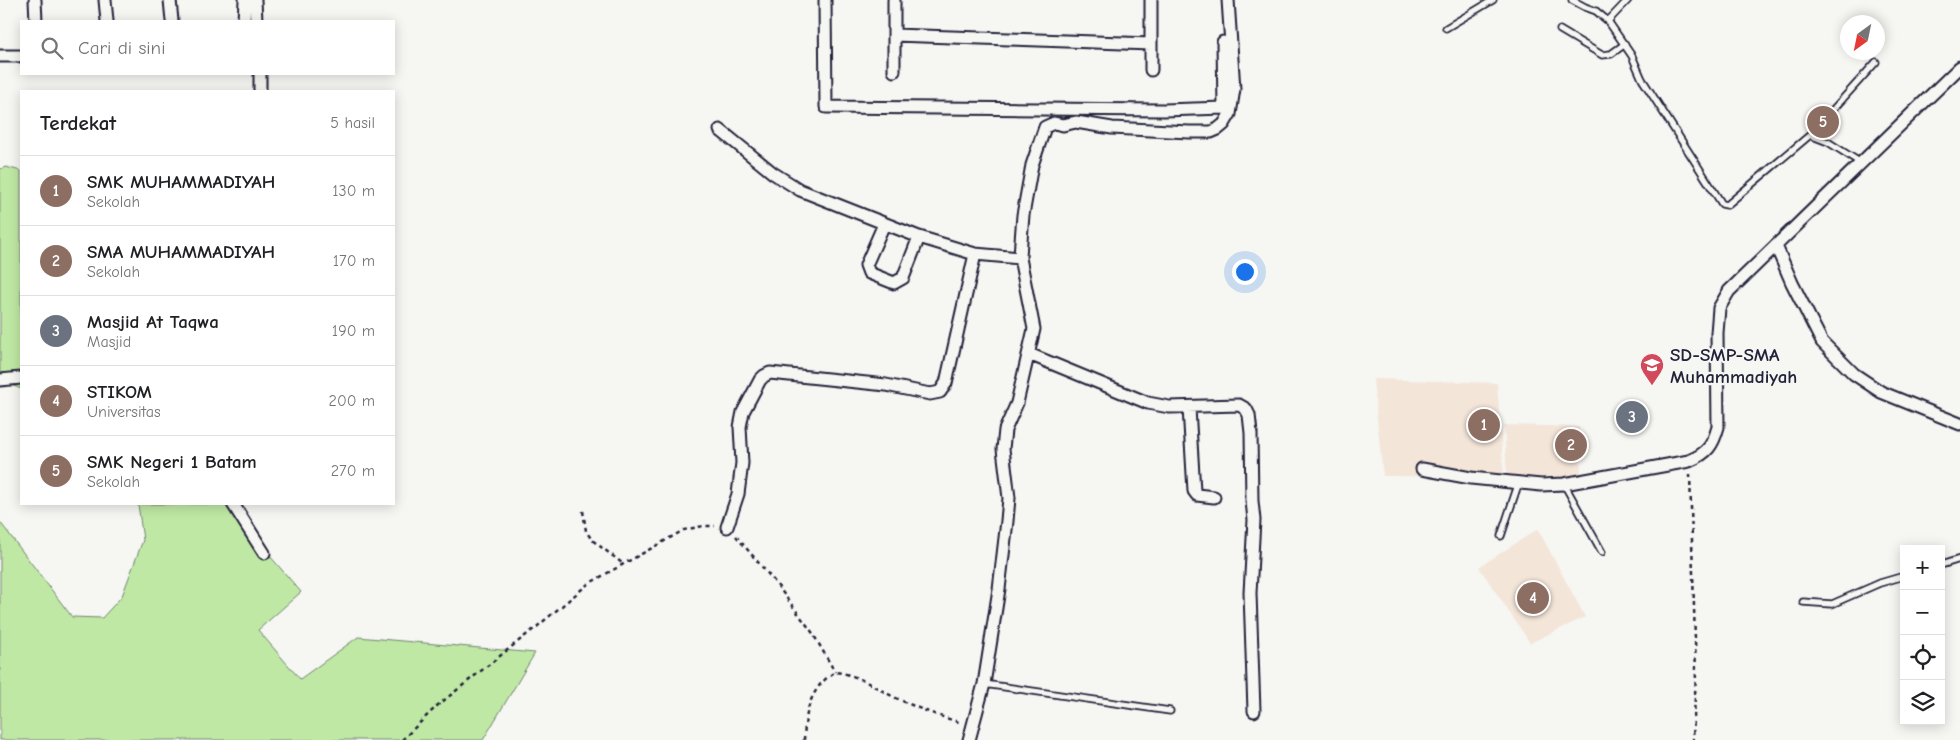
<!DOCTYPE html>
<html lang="id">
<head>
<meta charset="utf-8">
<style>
	body { margin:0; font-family:"Comic Neue",sans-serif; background:#f6f6f6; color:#202124 }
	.controls { position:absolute; right:15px; bottom:15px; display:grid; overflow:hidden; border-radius:0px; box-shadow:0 2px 12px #0003 }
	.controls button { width:45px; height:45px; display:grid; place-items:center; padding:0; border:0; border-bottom:1px solid #e0e0e0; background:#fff; color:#202124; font:25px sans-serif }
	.compass { position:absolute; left:1840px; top:15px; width:45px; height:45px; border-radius:50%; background:#fff; box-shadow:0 2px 12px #0003; rotate:213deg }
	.you { position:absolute; left:1244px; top:271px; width:18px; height:18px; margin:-12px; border:4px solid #fff; border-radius:50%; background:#1a73e8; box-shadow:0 0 0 8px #1a73e833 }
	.badge { display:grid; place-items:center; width:32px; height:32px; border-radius:50%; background:#111827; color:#fff; font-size:16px; font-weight:700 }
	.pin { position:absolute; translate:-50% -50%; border:2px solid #fff; box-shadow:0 1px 5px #0006 }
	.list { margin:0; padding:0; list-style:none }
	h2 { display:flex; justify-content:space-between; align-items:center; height:65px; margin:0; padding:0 20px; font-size:21px }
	h2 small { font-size:16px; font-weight:400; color:#757577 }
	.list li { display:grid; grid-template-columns:32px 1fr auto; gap:15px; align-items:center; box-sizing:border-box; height:70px; padding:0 20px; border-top:1px solid #e0e0e0 }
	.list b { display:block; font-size:19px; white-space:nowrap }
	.list p { margin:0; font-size:16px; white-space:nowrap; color:#757577 }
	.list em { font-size:16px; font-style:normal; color:#757577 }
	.icon { flex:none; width:28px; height:28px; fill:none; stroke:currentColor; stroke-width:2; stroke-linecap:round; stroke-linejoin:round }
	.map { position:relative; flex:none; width:1960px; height:740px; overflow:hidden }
	.search { position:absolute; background:#fff; box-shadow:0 2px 12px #0003; left:20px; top:20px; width:375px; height:55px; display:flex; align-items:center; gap:12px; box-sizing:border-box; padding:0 18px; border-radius:0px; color:#757577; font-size:19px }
	.panel { position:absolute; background:#fff; box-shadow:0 2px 12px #0003; left:20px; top:90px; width:375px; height:415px; border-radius:0px }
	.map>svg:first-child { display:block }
</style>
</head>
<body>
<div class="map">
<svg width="1960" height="740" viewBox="0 0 1960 740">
	<rect width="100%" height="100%" fill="#f6f6f2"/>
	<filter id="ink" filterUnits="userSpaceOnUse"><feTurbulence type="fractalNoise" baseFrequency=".02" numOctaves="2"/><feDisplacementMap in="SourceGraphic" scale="10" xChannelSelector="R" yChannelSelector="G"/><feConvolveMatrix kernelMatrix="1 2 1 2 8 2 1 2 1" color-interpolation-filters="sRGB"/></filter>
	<g filter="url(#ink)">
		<!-- built -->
		<path fill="#f4e5d9" d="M1373 379 1497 383 1504 477 1383 476Z
			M1504 425 1579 427 1581 477 1507 478Z
			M1538 529 1585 617 1530 643 1479 567Z"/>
		<!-- green -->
		<path fill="#bfe8a4" stroke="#708570" d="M6 167 21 171V389L0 380V169Z
			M138 504H225L301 592 258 630 300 679 358 637 535 653 483 740H0V522L72 617 102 618 122 596 143 540Z"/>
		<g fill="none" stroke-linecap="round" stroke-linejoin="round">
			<!-- lane casing -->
			<g stroke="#22223b" stroke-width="9">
				<path id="lane" d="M1572 0 1585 7 1596 11 1608 21 1632 56 1642 79 1722 204 1727 205 1810 135 1828 142 1861 163
					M1608 21 1628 0
					M1446 28 1493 0
					M1560 30 1602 55 1611 54 1625 44
					M1810 135 1876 62
					M1564 484 1602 552
					M1501 536 1519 482
					M1941 565 1960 559
					M1803 602 1832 604 1880 583 1904 576
					M984 684 1170 711"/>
			</g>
			<!-- street casing -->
			<g stroke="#22223b" stroke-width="15">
				<path id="street" d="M35 0 36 21
					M105 0 107 21
					M170 0 172 21
					M255 0 256 21
					M825 0 826 107 1164 110 1224 108 1223 42
					M894 0V71
					M1151 0V70
					M244 21 245 0
					M894 35 1151 44
					M0 56H21
					M260 74V91
					M720 130 773 173 800 190 919 237 975 254 1020 258
					M884 224 866 265 869 273 894 283 903 278 919 237
					M1776 246 1792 283 1822 342 1854 374 1881 392 1960 424
					M1029 354 1148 403 1169 407 1239 405 1246 409 1249 415 1251 433 1252 501 1254 520 1250 593 1254 711
					M0 380 21 378
					M1189 408 1194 491 1197 495 1214 497
					M1422 469 1471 478 1541 485 1564 484 1689 461C1708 453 1713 445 1718 427L1717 333 1719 308 1729 291 1960 67
					M233 504 264 553
					M727 527 738 494 742 463 740 427 743 412 760 380 764 376 770 373 886 385 930 394 940 392 946 383 975 254
					M969 740 984 684 999 589 1007 521 1009 498 1003 449 1005 430 1017 403 1034 329 1020 258 1021 241 1023 215 1032 165 1045 127 1054 123 1063 125 1076 122 1112 128 1189 132H1211L1218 129 1224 124 1230 114 1234 89 1228 0"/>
			</g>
			<!-- path -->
			<path stroke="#22223b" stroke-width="2.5" stroke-dasharray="4 4" stroke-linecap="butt" d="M1690 474 1696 673 1693 740
				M583 511 586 531 592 540 622 563
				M736 536 774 581 812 632 835 672
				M402 740 438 705 539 625 588 584 684 530 703 526H715
				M804 740C805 713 810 687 835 672 856 674 873 686 892 696 914 707 938 716 962 723"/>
			<!-- lane -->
			<use href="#lane" stroke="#f6f6f2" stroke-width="5.5"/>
			<!-- street -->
			<use href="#street" stroke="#f6f6f2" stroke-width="11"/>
		</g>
	</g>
	<!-- icons -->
	<defs>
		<g id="school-pin" transform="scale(1.25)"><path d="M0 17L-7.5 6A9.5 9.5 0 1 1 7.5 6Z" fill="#d1495b" stroke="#f6f6f2"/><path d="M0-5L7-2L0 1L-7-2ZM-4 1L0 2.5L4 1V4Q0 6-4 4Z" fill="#fff"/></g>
	</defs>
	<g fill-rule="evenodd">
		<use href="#school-pin" x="1652" y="365"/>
	</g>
	<g text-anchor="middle" stroke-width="4.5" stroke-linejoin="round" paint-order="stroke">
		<!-- poi labels -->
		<g font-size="19" font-weight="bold" fill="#22223b" stroke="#f6f6f2" text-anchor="start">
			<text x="1670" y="361">SD-SMP-SMA<tspan x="1670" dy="22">Muhammadiyah</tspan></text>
		</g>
	</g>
</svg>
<div class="controls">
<button>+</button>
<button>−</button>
<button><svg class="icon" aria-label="locate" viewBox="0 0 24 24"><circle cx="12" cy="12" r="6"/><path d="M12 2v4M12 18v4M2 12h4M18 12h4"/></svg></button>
<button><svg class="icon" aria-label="layers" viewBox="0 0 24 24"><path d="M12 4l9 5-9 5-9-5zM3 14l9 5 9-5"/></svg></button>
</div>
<svg class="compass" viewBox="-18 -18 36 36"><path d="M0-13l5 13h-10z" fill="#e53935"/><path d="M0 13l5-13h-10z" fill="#757577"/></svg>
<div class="you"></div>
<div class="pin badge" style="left:1484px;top:425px;background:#8d6e63">1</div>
<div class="pin badge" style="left:1571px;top:445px;background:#8d6e63">2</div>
<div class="pin badge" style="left:1632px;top:417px;background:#6b7280">3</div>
<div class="pin badge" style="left:1533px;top:598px;background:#8d6e63">4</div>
<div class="pin badge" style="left:1823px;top:122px;background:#8d6e63">5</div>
<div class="search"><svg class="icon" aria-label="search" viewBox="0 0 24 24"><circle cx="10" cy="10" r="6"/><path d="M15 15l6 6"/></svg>Cari di sini</div>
<section class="panel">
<h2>Terdekat<small>5 hasil</small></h2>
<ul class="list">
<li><span class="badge" style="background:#8d6e63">1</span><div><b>SMK MUHAMMADIYAH</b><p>Sekolah</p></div><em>130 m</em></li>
<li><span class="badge" style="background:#8d6e63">2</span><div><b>SMA MUHAMMADIYAH</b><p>Sekolah</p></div><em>170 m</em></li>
<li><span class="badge" style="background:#6b7280">3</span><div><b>Masjid At Taqwa</b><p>Masjid</p></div><em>190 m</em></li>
<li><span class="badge" style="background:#8d6e63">4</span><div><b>STIKOM</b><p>Universitas</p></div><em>200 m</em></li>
<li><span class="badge" style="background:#8d6e63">5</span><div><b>SMK Negeri 1 Batam</b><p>Sekolah</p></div><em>270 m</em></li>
</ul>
</section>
</div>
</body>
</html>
